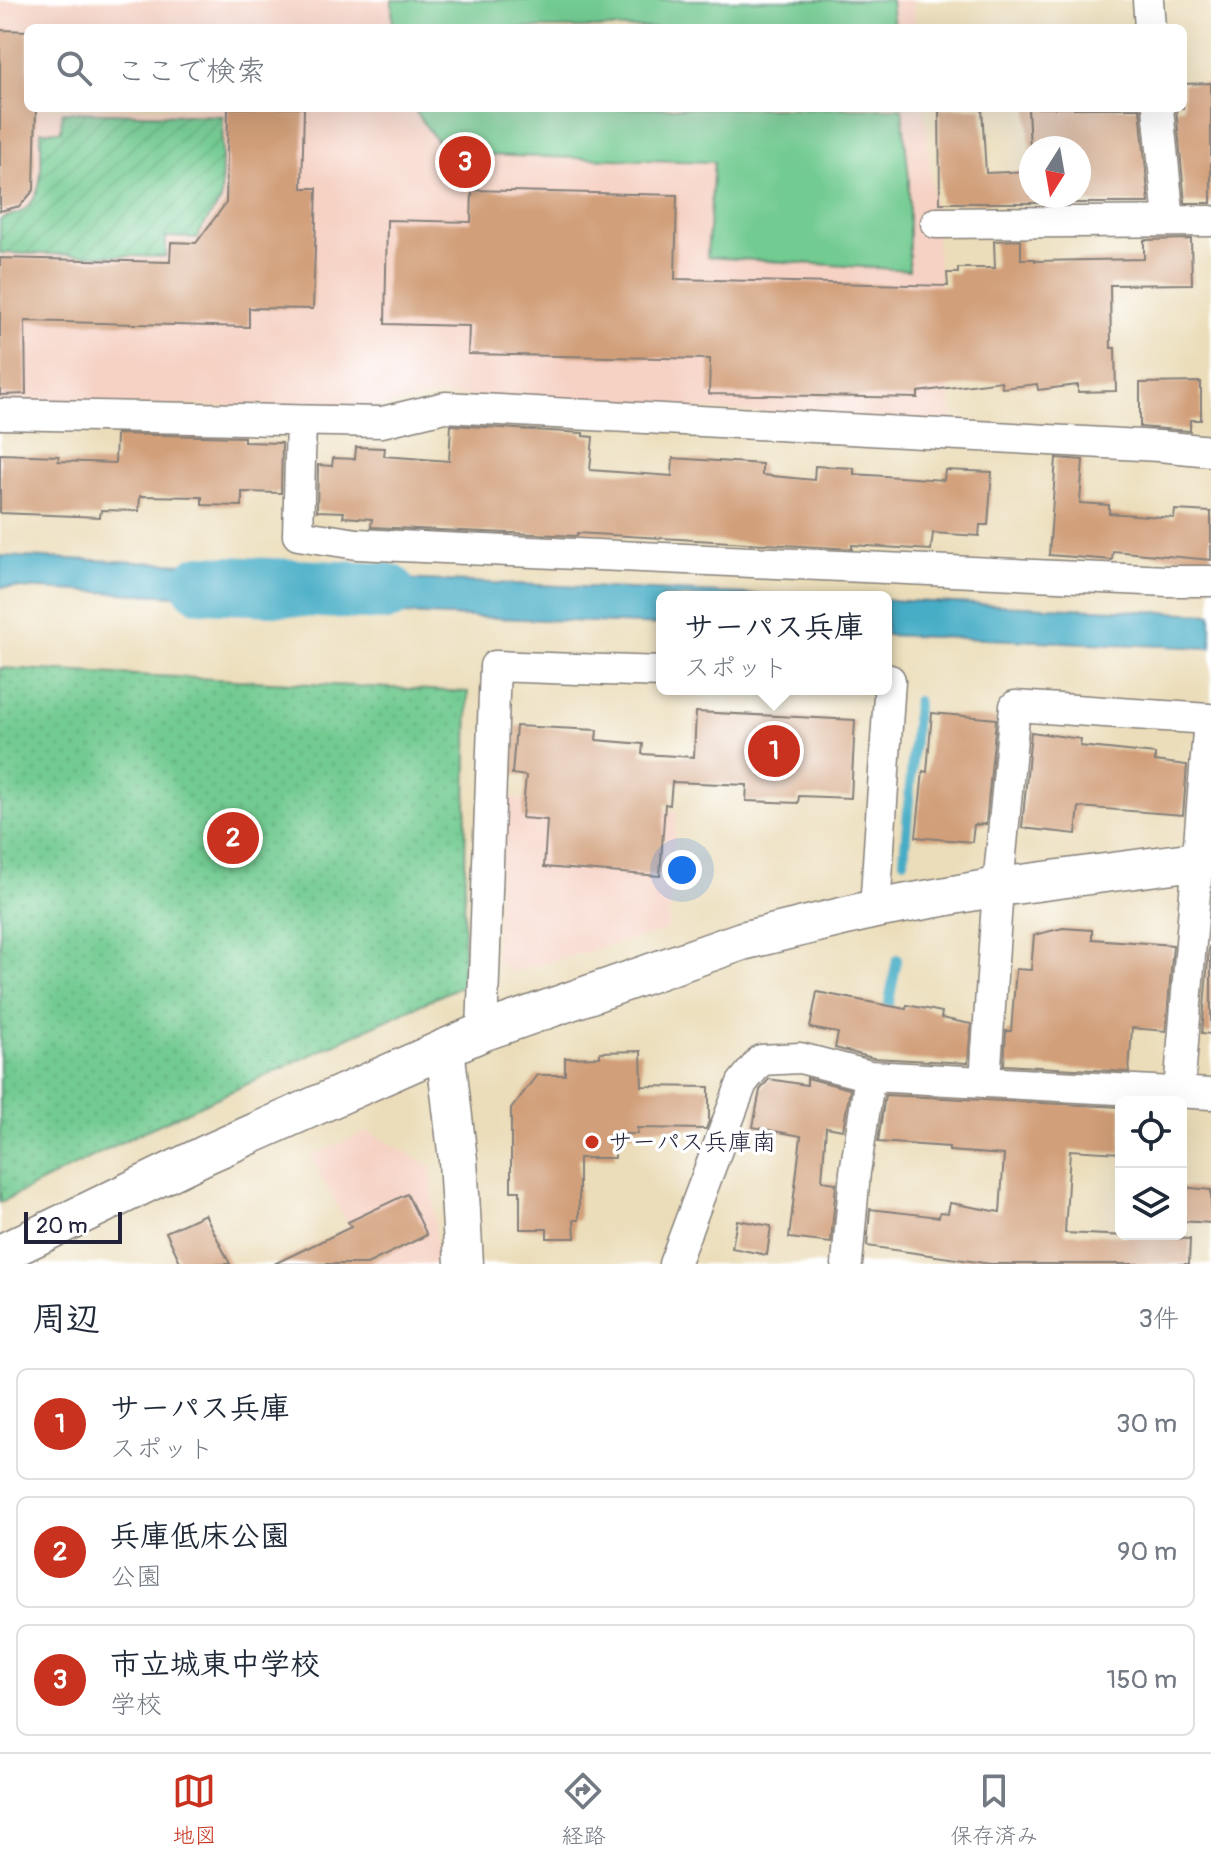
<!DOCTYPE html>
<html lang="ja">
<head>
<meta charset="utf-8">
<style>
	body { margin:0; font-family:Pangolin,"Klee One",sans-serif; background:#f6f6f7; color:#1f2937 }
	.controls { position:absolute; right:24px; bottom:24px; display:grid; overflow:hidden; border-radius:12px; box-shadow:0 8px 32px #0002 }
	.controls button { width:72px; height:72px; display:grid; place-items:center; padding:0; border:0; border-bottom:2px solid #e0e1e3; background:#fff; color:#1f2937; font:40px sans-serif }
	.compass { position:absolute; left:1019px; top:136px; width:72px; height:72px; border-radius:50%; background:#fff; box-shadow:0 8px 32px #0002; rotate:191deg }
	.scale { position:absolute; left:24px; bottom:20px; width:98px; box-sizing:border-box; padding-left:8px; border:4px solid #22223b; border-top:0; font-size:22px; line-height:28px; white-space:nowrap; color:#22223b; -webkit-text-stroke:6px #fff; paint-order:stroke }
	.you { position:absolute; left:682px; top:870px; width:28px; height:28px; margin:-20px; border:6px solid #fff; border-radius:50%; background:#1a73e8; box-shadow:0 0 0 12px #1a73e833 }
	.badge { display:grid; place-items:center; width:52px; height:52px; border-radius:50%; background:#c8321e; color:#fff; font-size:26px; font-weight:700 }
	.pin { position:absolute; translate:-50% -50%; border:4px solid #fff; box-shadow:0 2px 8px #0006 }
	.popup { position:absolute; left:656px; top:591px; width:236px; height:104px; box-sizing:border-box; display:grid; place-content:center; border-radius:12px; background:#fff; filter:drop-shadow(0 2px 6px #0005); font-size:26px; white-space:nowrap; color:#747a83 }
	.popup b { font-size:30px; color:#1f2937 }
	.popup::after { content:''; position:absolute; left:50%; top:100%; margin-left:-16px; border:16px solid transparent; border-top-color:#fff }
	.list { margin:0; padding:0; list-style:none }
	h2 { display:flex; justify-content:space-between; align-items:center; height:104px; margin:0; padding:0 32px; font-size:34px }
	h2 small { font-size:26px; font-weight:400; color:#747a83 }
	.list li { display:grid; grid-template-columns:52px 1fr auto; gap:24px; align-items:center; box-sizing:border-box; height:112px; margin:0 16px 16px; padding:0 16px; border:2px solid #e0e1e3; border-radius:12px }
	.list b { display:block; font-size:30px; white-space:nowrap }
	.list p { margin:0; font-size:26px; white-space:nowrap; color:#747a83 }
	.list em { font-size:26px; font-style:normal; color:#747a83 }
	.icon { flex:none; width:44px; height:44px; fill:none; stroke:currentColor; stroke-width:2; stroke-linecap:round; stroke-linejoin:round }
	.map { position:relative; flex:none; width:1211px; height:1264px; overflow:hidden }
	.search { position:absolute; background:#fff; box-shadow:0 8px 32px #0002; left:24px; right:24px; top:24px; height:88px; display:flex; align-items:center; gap:20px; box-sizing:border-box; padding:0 28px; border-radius:12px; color:#747a83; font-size:30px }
	.sheet { height:488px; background:#fff }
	nav { display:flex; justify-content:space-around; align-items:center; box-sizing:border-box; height:112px; border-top:2px solid #e0e1e3; background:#fff; font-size:22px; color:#747a83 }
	nav a { display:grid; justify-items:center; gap:4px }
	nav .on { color:#c8321e }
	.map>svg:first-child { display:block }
</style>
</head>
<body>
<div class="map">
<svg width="1211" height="1264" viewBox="0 0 1211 1264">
	<defs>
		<pattern id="grass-dots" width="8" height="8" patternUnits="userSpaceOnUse" patternTransform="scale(2)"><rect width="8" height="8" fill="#72cb91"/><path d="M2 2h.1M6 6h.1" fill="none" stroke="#62ae7e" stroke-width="1.8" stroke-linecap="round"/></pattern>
		<pattern id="garden-furrows" width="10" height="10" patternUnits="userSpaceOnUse" patternTransform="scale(2)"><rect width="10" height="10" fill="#72cb91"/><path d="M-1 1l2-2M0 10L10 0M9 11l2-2" fill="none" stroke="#62ae7e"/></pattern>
	</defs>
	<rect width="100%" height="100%" fill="#fff"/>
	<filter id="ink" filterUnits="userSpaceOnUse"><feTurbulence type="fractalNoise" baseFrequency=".0125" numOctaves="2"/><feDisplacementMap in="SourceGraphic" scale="16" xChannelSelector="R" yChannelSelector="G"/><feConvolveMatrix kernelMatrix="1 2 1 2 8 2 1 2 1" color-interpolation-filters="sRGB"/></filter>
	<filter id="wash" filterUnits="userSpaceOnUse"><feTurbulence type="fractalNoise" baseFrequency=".006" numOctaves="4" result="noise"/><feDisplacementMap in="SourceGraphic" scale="32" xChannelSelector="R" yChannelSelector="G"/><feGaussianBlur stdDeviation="1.8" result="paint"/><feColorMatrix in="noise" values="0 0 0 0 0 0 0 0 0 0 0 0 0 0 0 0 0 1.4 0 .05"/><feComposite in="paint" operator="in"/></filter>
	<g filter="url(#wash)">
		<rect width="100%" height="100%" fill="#ebddb9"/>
		<!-- built -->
		<path fill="#f6d2c4" d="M0 0H913L916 28H28V108H925L952 423 442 395 371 408 0 403Z
			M503 797 677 811 668 930 512 972 495 961Z
			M368 1131 432 1167 437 1264H369L310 1156Z"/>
		<!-- grass -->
		<path fill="url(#grass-dots)" stroke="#4a7666" stroke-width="2" d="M0 668 468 692 463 985 138 1134 0 1203Z"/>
		<!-- garden -->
		<path fill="url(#garden-furrows)" stroke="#4a7666" stroke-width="2" d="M62 112 223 116 221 201 199 232 198 238 166 237V257L0 253V220C7 215 17 215 24 210 47 193 40 157 41 131H61Z"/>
		<!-- pitch -->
		<path fill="#72cb91" stroke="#4a7666" stroke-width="2" d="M392 0H891L894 28H393Z
			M413 108H902L909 179V270L707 257 714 162 446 154Z"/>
		<!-- water -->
		<path fill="#47adc6" stroke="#346880" stroke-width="2" d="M0 556 280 568 278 601 0 587Z
			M308 575 816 597H662V625L307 610Z
			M886 600 1211 614V648L886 635Z"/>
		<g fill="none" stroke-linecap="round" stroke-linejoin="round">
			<!-- stream -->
			<path stroke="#47adc6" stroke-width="10" d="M904 860 917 701
				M886 1018 897 959"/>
			<!-- river -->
			<path stroke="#47adc6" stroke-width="58" d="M201 584 387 592"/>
		</g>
		<g id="blocks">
			<!-- building -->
			<path fill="#d19f79" d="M0 30 28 31V108H36L34 190 20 206 0 211Z
				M1211 83V203H1185L1176 108H1183V84Z
				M228 108H304L302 188H317L313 309 249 308V327L25 321 26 394 0 395V258L170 262 171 242 196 243 226 203Z
				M939 108H982L986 173 1031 171V196H1079V148H1031V170L1028 108H1140L1149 203H940Z
				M472 190 677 195 675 279 948 286 947 273H958V268H995L994 241 1021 240V259H1035V261L1144 259V240L1191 239 1192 284 1110 285 1111 348H1115L1116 391 1078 392V385L1038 390 1037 384 1002 388 1001 381 918 392V398L709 394 710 359 468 354 469 326 385 324 387 220 471 222Z
				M1201 382V420H1190V431L1140 427V383Z
				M451 425 583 433V436L593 437 590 470 672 476 673 458 762 464V475L814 480 815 466 854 468V474L944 480 945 470 992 472 988 525H980L979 536 933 533 931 550 852 545V549L577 533V536L371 527 372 519 343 517 344 512 317 511 318 465 332 466 333 458 355 459 356 447 385 448 384 456 449 461Z
				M116 434 244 437V442L282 443 281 493 242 492V506L202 505V497L140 496 139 511 101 510 100 517 0 513V454L59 456 58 461 115 463Z
				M1056 458 1083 460 1080 503 1109 505V513L1174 518 1175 510 1211 512V560L1113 551 1112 560 1049 555Z
				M696 712 855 720 851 798 799 796 798 803 746 801 747 785 672 782 670 805 665 804 660 876 544 867 547 820 522 818 526 776 512 774 516 726 597 730 596 740 643 744 642 754 694 757Z
				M932 713 996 719 986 824 974 825 972 842 916 837 923 771 927 772Z
				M1031 732 1081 739 1080 746 1155 754V761L1187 765 1183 815 1079 807 1076 834 1022 828Z
				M1063 928 1092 930V939L1173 945 1166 1031 1132 1028 1129 1072 1004 1065 1006 1031H1011L1016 969 1031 970 1034 935Z
				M1209 947 1211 948V1034L1202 1033Z
				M817 992 906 1009 907 1005 942 1012 941 1018 971 1024 968 1063 873 1058 835 1048 838 1033 810 1028Z
				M641 1051 642 1086 709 1087V1121L706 1129 637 1128V1134H615V1158H579V1220H574L575 1238H547V1229H520V1191H511V1109L537 1075H565V1058L600 1057V1052Z
				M807 1078 850 1089 843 1130 826 1127 822 1181 836 1183 831 1243 789 1238 801 1136 753 1127 760 1090 769 1079 807 1085Z
				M885 1095 1121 1107V1153L1070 1150 1065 1233 1190 1239 1189 1264H991L867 1246 870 1209 939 1217 940 1212 948 1213 950 1203 1000 1212 1004 1155 949 1151V1147L878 1142Z
				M1181 1187 1211 1190V1223L1181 1221Z
				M407 1194 427 1235 367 1264H274L351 1227 348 1222Z
				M205 1214 230 1264H181L166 1232Z
				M737 1220 771 1226 767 1255 732 1248Z"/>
		</g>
	</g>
	<g filter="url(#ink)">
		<use href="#blocks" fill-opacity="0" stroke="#86807a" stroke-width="2"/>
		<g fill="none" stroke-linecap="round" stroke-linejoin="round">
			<!-- minor casing -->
			<g stroke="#86807a" stroke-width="33">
				<path id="minor" d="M1148 0 1150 28
					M1158 108 1169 221
					M936 223 1211 221
					M0 414 382 422 445 407 1159 446 1211 451
					M301 421 298 535 357 544 1168 581H1211
					M875 909 890 680 886 679
					M482 1032 495 666 662 672
					M985 1081 998 887 1015 706 1209 719 1179 1092
					M674 1264 742 1083 761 1060 800 1058 870 1076 1211 1094
					M847 1264 855 1172 870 1076"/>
			</g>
			<!-- tertiary casing -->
			<g stroke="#86807a" stroke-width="41">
				<path id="tertiary" d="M445 1048 458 1160 464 1264
					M0 1254 207 1154 482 1032 742 941 875 909 998 887 1211 859"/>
			</g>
			<!-- minor -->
			<use href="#minor" stroke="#fff" stroke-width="30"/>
			<!-- tertiary -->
			<use href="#tertiary" stroke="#fff" stroke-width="38"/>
		</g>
	</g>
	<!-- markers -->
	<circle fill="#c8321e" stroke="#fff" stroke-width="3" cx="592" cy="1142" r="8"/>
	<g text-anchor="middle" stroke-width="7" stroke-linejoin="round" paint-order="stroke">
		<!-- poi labels -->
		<g font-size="24" fill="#22223b" stroke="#fff" text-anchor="start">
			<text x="608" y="1150">サーパス兵庫南</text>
		</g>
	</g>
</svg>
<div class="controls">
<button><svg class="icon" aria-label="locate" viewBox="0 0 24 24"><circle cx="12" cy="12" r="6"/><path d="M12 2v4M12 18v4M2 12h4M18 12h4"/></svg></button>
<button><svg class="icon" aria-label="layers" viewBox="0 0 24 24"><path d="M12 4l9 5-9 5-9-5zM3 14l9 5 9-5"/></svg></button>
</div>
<svg class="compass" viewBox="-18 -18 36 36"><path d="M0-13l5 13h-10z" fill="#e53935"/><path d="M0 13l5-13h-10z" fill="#747a83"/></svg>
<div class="scale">20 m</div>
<div class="you"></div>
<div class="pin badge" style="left:774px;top:751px">1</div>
<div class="popup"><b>サーパス兵庫</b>スポット</div>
<div class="pin badge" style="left:233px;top:838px">2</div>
<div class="pin badge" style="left:465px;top:162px">3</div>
<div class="search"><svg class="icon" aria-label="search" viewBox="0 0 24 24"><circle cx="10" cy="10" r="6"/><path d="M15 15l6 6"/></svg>ここで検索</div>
</div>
<section class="sheet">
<h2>周辺<small>3件</small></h2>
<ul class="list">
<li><span class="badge">1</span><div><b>サーパス兵庫</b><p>スポット</p></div><em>30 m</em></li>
<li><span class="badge">2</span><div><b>兵庫低床公園</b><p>公園</p></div><em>90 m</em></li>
<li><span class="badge">3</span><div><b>市立城東中学校</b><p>学校</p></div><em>150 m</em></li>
</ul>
</section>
<nav>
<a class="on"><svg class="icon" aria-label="map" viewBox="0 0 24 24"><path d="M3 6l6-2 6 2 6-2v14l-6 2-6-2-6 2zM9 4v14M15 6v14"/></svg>地図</a>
<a><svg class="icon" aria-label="directions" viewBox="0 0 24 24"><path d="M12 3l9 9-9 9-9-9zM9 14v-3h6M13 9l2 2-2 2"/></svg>経路</a>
<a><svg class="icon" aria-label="saved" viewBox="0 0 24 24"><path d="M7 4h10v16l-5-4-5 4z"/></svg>保存済み</a>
</nav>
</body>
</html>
